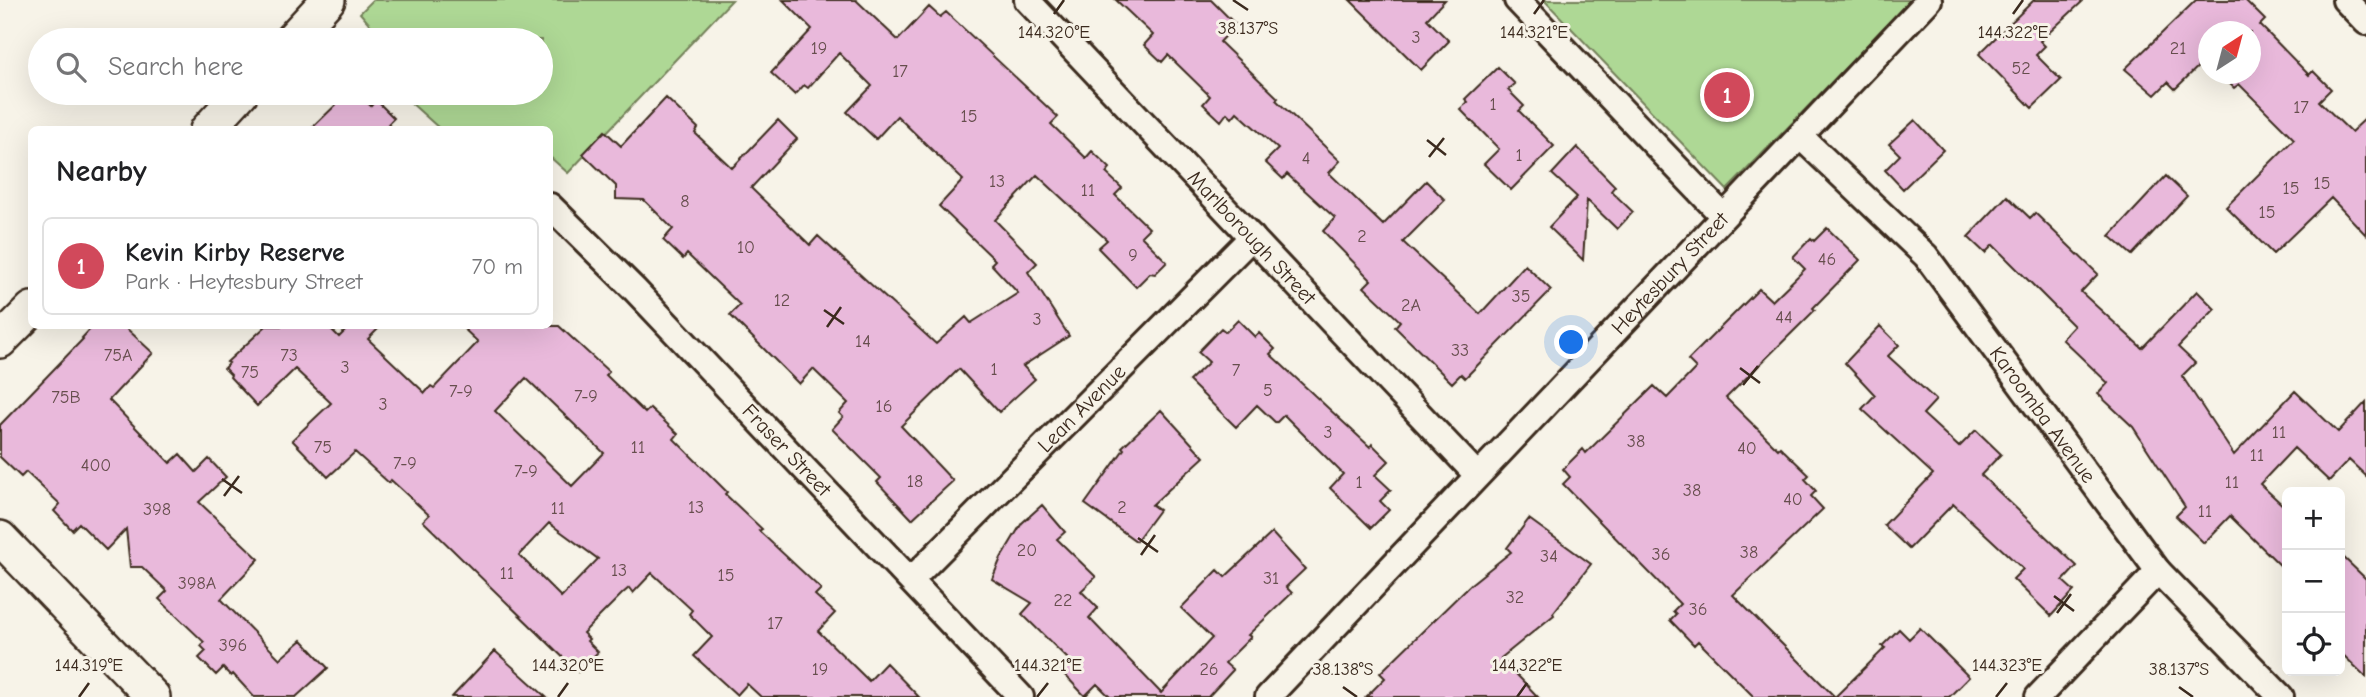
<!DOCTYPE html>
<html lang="en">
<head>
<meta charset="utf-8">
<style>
	body { margin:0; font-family:"Comic Neue",sans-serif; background:#f2f2f2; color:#202124 }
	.controls { position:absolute; right:21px; bottom:21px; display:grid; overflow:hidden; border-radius:10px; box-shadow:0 7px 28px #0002 }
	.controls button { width:63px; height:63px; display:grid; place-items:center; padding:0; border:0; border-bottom:2px solid #e0e0e0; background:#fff; color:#202124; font:35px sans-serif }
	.compass { position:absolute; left:2198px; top:21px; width:63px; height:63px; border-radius:50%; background:#fff; box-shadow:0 7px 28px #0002; rotate:36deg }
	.you { position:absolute; left:1572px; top:343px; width:24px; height:24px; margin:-18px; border:5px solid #fff; border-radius:50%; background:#1a73e8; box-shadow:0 0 0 10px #1a73e833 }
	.badge { display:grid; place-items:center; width:46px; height:46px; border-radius:50%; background:#d1495b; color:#fff; font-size:23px; font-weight:700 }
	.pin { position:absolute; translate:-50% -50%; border:4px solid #fff; box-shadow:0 2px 7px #0006 }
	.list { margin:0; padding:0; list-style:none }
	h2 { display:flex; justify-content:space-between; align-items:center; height:91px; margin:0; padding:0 28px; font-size:30px }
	h2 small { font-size:23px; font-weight:400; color:#757577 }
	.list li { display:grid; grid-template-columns:46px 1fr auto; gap:21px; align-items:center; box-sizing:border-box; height:98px; margin:0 14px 14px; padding:0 14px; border:2px solid #e0e0e0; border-radius:10px }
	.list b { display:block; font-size:26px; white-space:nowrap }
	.list p { margin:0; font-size:23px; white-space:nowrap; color:#757577 }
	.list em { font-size:23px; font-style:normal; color:#757577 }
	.icon { flex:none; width:38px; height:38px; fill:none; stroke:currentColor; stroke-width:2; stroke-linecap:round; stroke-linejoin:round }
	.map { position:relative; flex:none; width:2366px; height:697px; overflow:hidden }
	.search { position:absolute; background:#fff; box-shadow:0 7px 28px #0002; left:28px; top:28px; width:525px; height:77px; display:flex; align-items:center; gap:18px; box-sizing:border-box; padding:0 24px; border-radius:38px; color:#757577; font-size:26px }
	.panel { position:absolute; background:#fff; box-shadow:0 7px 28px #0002; left:28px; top:126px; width:525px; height:203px; border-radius:10px }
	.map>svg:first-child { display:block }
</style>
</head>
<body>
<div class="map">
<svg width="2366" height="697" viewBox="0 0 2366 697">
	<rect width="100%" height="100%" fill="#f7f3e8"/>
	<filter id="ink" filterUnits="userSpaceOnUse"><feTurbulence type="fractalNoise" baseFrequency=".0143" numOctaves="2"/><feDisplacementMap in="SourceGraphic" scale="14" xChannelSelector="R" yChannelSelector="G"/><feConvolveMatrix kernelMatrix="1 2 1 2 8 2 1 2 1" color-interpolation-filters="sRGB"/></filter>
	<g filter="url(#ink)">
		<!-- green -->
		<path fill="#aed895" stroke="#74815a" stroke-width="2" d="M373 0H732L568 173 550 157V130L440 129 400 93H541V40H344L373 28 360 13Z
			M1544 0H1911L1727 190Z"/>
		<!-- building -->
		<path fill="#e9b9db" stroke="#3b2a1e" stroke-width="2" fill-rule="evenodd" d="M783 0H856L898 40 929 7 940 17 946 12 1058 117 1051 124 1086 158 1092 151 1110 168 1106 173 1122 188 1115 195 1149 228 1141 236 1167 262 1155 274 1150 273 1136 287 1098 248 1107 240 1037 175 995 220 1037 263 1028 272 1069 336 1023 366 1035 379 999 412 959 369 901 426 953 481 912 519 877 482 881 478 832 429 843 417 839 413 848 403 813 369 799 384 730 315 740 305 687 254 683 259 663 240 673 229 644 200 616 199V186L583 154 605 131 621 146 666 98 698 128 695 133 732 168 778 120 797 139 751 188 810 245 818 236 936 344 966 317 971 323 1018 293 991 264 995 260 939 206 963 180 897 116 876 139 847 112 872 86 839 53 808 88 804 85 795 95 771 73 812 29Z
			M1116 0H1211L1236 25 1220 42 1278 98 1276 100 1340 161 1329 173 1383 225 1426 181 1445 200 1403 242 1480 314 1525 265 1551 290 1465 378 1461 374 1452 383 1395 327 1400 321 1364 287 1371 280 1323 231 1335 218 1287 174 1283 179 1265 162 1278 149 1237 112 1232 118 1227 113 1221 121 1203 104 1210 96 1168 55 1162 62 1144 45 1153 35Z
			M1350 0H1445L1427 19 1449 41 1421 70Z
			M2034 0H2084L2040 41 2045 46 2036 55 2061 80 2032 108 1979 54Z
			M2196 0H2245L2265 20 2260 25 2309 75 2313 71 2331 89 2319 101 2351 132 2366 118V235L2331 198 2273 254 2226 207 2294 139 2239 84 2234 88 2220 74H2250V32H2208V62L2206 59 2175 89 2168 82 2155 95 2125 69Z
			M1498 67 1515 84 1508 90 1524 106 1519 111 1554 146 1511 190 1484 164 1499 149 1460 109 1468 102 1465 99Z
			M348 93H357L371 106 376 100 394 118 388 124 393 130H310Z
			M1915 120 1943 150 1903 189 1885 170 1900 155 1889 144Z
			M1577 147 1615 186 1611 191 1633 212 1617 229 1587 200 1583 260 1549 227 1577 197 1552 174Z
			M2166 176 2187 196 2132 255 2110 236Z
			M2007 196 2030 218 2035 213 2098 274 2081 292 2142 348 2197 291 2215 309 2178 347 2195 363 2182 376 2234 455 2295 391 2338 432 2366 402V476L2349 460 2329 481 2294 448 2260 484 2287 509V572L2230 516 2204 543 2176 516 2185 507 2133 427 2098 394 2108 383 2062 339 2074 326 1993 245 1985 253 1968 237Z
			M1827 228 1860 260 1813 308 1815 310 1726 398 1778 449 1780 447 1809 475 1805 479 1816 491 1811 496 1823 509 1733 595 1835 697 1885 648 1882 646 1899 629 1909 639 1920 628 1969 677 1949 697H1754L1698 641 1694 645 1670 620 1676 614 1673 611 1680 604 1563 484 1570 477 1563 469 1583 449 1586 453 1654 386 1667 398 1696 368 1688 360 1759 289 1772 301 1805 269 1793 257 1811 238 1814 241Z
			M1238 320 1255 337 1259 333 1275 349 1270 354 1370 447 1372 444 1389 461 1375 475 1391 490 1380 501 1389 510 1371 528 1330 488 1343 474 1284 415 1276 423 1257 405 1236 427 1189 381 1209 362 1198 352 1221 328 1226 332Z
			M93 326H124L153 353 109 400 170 463 180 454 196 472 209 459 226 477 199 502 259 559 221 599 280 659 302 640 328 668 296 697H254L233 674 231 676 223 668 216 675 199 658 206 651 201 646 204 642 159 599 167 591 142 567H130L126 529 106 550 79 523 72 530 54 511 60 504 26 472 21 477 0 457V425L83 339 82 338Z
			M266 326H328L339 337 350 326H381L368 339 425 393 431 386 434 388 478 342 461 326H559L609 372 606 375 645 413 650 408 678 434 674 439 727 492 725 494 762 529 759 531 821 589 815 595 835 613 818 631 869 681 886 663 919 697H761L747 684 737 695 694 656 712 637 689 614 692 610 652 573 633 593 629 588 622 594 583 633 589 639 587 641 598 652 578 672 423 521 429 515 391 480 389 483 355 452 328 477 292 440 331 403 295 369 257 406 230 377 231 375 224 368 229 363 227 362ZM526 378 604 453 572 486 495 411ZM549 523 598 559 561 597 519 555Z
			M1880 326 1899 345 1888 356 1936 400 1923 414 1959 447 1976 430 2001 454 1981 475 2077 566 2063 581 2074 591 2051 616 2013 579 2023 569 1953 504 1909 549 1884 525 1933 474 1862 409 1875 395 1845 363Z
			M1161 410 1204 457 1152 505 1159 510 1136 541 1085 504 1124 449 1122 447Z
			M1042 505 1065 532 1057 539 1096 577 1081 591 1098 608 1089 618 1161 693 1212 638 1181 608 1218 570 1225 577 1272 533 1305 569 1286 587 1292 593 1248 635 1251 637 1225 663 1233 670 1208 697H1110L1097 684 1085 696 1061 671 1071 662 1022 614 1032 603 992 579 1001 558 1022 523Z
			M1529 519 1591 564 1553 613 1554 615 1501 658 1538 697H1366L1385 678 1380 673 1471 584 1511 552 1507 548Z
			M2340 554 2366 579V677L2340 652Z
			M495 651 546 697H452Z"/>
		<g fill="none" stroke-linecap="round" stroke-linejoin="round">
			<!-- street casing -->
			<g stroke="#3b2a1e" stroke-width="30">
				<g id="street">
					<path id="s1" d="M1027 0 1477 475"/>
					<path d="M1517 0 1723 216"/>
					<path d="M2345 0 2366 22"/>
					<path id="s2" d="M1800 136 1926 256 2158 571 2281 697"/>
					<path id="s3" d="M550 206 635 290 1021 697"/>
					<path id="s4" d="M911 580 1252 237"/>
					<path id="s5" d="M1268 697 1929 0"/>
					<path d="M2038 697 2158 571"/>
				</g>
			</g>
			<!-- secondary casing -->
			<g stroke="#3b2a1e" stroke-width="38">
				<path id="secondary" d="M291 40 328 0
					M207 130 241 93
					M0 341 32 309
					M0 538 153 697"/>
			</g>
			<!-- street -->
			<use href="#street" stroke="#f7f3e8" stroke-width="24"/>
			<!-- secondary -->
			<use href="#secondary" stroke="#f7f3e8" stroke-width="33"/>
		</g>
	</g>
	<!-- ticks -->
	<path fill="none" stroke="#3b2a1e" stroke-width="2.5" d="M1233 0 1248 10M1054 14 1064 0M1534 14 1544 0M2013 14 2023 0M1427 140 1446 155M1429 157 1444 138M824 310 844 324M827 327 841 307M1740 368 1760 383M1743 385 1758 366M222 479 242 493M224 496 239 476M1138 538 1158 552M1141 555 1155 535M2054 596 2074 611M2057 613 2071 594M1343 687 1357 697M2179 687 2193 697M79 697 89 683M558 697 568 683M1037 697 1048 683M1517 697 1527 683M1996 697 2007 683"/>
	<g text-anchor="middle" stroke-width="6" stroke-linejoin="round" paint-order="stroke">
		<!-- number labels -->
		<g font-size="18" fill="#664e4d">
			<text x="1416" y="43">3</text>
			<text x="819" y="54">19</text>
			<text x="2178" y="54">21</text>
			<text x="2021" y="74">52</text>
			<text x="900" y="77">17</text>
			<text x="1493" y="110">1</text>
			<text x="2301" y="113">17</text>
			<text x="969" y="122">15</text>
			<text x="1519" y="161">1</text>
			<text x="1306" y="164">4</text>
			<text x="997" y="187">13</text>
			<text x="2322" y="189">15</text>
			<text x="2291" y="194">15</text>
			<text x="1088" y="196">11</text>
			<text x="685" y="207">8</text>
			<text x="2267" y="218">15</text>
			<text x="1362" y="242">2</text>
			<text x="746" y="253">10</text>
			<text x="1133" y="261">9</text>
			<text x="1827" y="265">46</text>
			<text x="1521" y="302">35</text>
			<text x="782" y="306">12</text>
			<text x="1411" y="311">2A</text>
			<text x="1784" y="323">44</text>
			<text x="1037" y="325">3</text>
			<text x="863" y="347">14</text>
			<text x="1460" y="356">33</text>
			<text x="118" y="361">75A</text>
			<text x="289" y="361">73</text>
			<text x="345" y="373">3</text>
			<text x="994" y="375">1</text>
			<text x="1236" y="376">7</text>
			<text x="250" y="378">75</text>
			<text x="1268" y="396">5</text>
			<text x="461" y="397">7-9</text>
			<text x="586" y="402">7-9</text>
			<text x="66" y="403">75B</text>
			<text x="383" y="410">3</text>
			<text x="884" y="412">16</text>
			<text x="1328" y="438">3</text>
			<text x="2279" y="438">11</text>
			<text x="1636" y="447">38</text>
			<text x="323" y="453">75</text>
			<text x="638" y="453">11</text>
			<text x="1747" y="454">40</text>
			<text x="2257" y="461">11</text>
			<text x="405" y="469">7-9</text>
			<text x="96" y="471">400</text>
			<text x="526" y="477">7-9</text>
			<text x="915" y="487">18</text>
			<text x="1359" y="488">1</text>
			<text x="2232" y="488">11</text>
			<text x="1692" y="496">38</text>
			<text x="1793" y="505">40</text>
			<text x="696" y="513">13</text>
			<text x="1122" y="513">2</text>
			<text x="558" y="514">11</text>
			<text x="157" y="515">398</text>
			<text x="2205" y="517">11</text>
			<text x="1027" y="556">20</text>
			<text x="1749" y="558">38</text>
			<text x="1661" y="560">36</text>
			<text x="1549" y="562">34</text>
			<text x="619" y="576">13</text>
			<text x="507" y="579">11</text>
			<text x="726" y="581">15</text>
			<text x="1271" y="584">31</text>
			<text x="197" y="589">398A</text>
			<text x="1515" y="603">32</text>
			<text x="1063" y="606">22</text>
			<text x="1698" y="615">36</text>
			<text x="775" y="629">17</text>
			<text x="233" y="651">396</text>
			<text x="820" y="675">19</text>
			<text x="1209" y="675">26</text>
		</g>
		<!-- street labels -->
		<g font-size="21" fill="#3b2a1e" stroke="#f7f3e8">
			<text dy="7" stroke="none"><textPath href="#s1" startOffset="327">Marlborough Street</textPath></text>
			<text dy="7" stroke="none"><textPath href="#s5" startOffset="584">Heytesbury Street</textPath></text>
			<text dy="7" stroke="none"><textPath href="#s4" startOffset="242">Lean Avenue</textPath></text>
			<text dy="7" stroke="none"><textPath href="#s2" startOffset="371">Karoomba Avenue</textPath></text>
			<text dy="7" stroke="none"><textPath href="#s3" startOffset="340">Fraser Street</textPath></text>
		</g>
	</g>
	<g font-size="18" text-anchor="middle" fill="#3b2a1e" stroke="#f7f3e8" stroke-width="6" stroke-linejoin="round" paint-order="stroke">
		<text x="1248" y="34">38.137°S</text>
		<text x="1054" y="38">144.320°E</text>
		<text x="1534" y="38">144.321°E</text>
		<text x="2013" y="38">144.322°E</text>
		<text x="89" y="671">144.319°E</text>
		<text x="568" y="671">144.320°E</text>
		<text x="1048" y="671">144.321°E</text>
		<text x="1527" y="671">144.322°E</text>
		<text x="2007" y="671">144.323°E</text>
		<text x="1343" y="675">38.138°S</text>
		<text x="2179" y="675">38.137°S</text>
	</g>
</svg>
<div class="controls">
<button>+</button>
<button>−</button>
<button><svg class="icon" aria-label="locate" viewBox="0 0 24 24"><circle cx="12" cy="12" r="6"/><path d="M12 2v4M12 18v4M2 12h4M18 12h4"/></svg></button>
</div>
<svg class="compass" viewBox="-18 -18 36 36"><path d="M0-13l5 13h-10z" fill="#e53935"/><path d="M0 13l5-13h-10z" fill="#757577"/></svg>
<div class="you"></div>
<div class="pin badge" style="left:1727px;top:95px">1</div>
<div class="search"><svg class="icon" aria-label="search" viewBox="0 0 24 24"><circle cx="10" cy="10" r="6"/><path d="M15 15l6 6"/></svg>Search here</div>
<section class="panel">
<h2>Nearby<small></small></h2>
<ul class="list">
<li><span class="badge">1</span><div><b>Kevin Kirby Reserve</b><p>Park · Heytesbury Street</p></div><em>70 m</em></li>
</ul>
</section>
</div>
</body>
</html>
